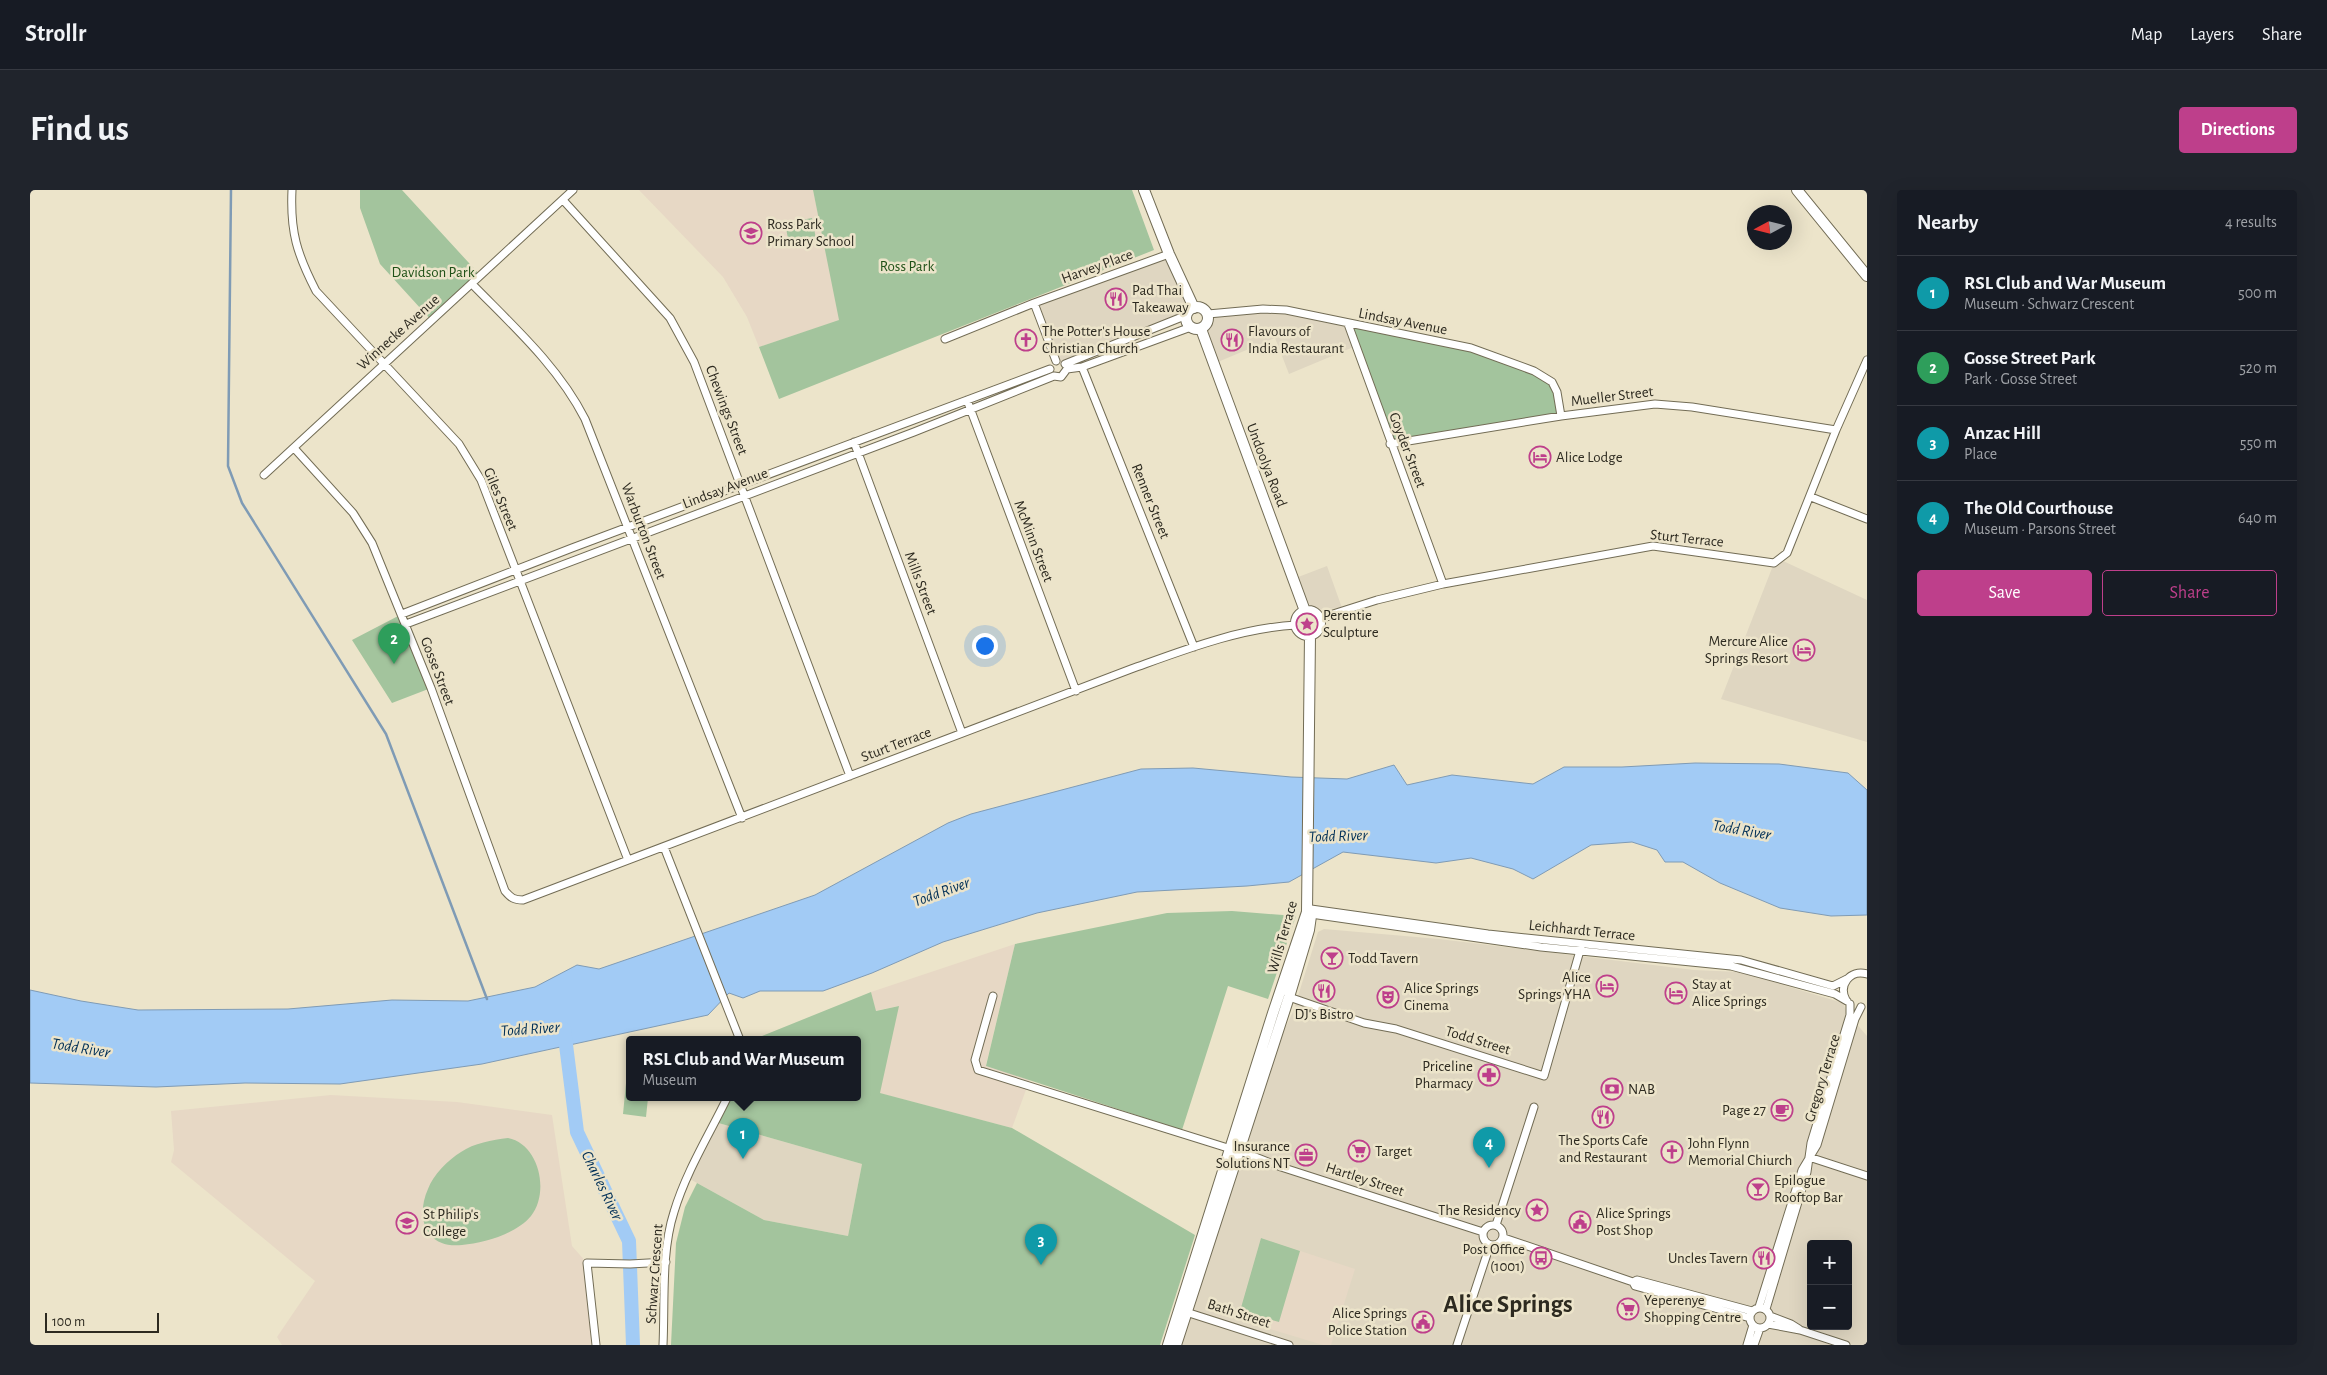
<!DOCTYPE html>
<html lang="en">
<head>
<meta charset="utf-8">
<style>
	body { margin:0; font-family:"Alegreya Sans",sans-serif; background:#20242c; color:#f1f3f6 }
	.controls { position:absolute; right:15px; bottom:15px; display:grid; overflow:hidden; border-radius:5px; box-shadow:0 5px 20px #0002 }
	.controls button { width:45px; height:45px; display:grid; place-items:center; padding:0; border:0; border-bottom:1px solid #363941; background:#171b24; color:#f1f3f6; font:25px sans-serif }
	.compass { position:absolute; left:1717px; top:15px; width:45px; height:45px; border-radius:50%; background:#171b24; box-shadow:0 5px 20px #0002; rotate:263deg }
	.scale { position:absolute; left:15px; bottom:12px; width:114px; box-sizing:border-box; padding-left:5px; border:2px solid #2d2a20; border-top:0; font-size:14px; line-height:18px; white-space:nowrap; color:#2d2a20; -webkit-text-stroke:4px #ece4ca; paint-order:stroke }
	.you { position:absolute; left:954px; top:455px; width:18px; height:18px; margin:-12px; border:4px solid #fff; border-radius:50%; background:#1a73e8; box-shadow:0 0 0 8px #1a73e833 }
	.badge { display:grid; place-items:center; width:32px; height:32px; border-radius:50%; background:#be3f8b; color:#fff; font-size:16px; font-weight:700 }
	.pin { position:absolute; translate:-50% -41px; filter:drop-shadow(0 1px 2px #0008) }
	.pin::after { content:''; position:absolute; top:26px; width:18px; height:15px; background:inherit; clip-path:polygon(0 0,100% 0,50% 100%) }
	.popup { position:absolute; left:596px; top:846px; width:235px; height:65px; box-sizing:border-box; display:grid; place-content:center; border-radius:5px; background:#171b24; filter:drop-shadow(0 1px 4px #0005); font-size:16px; white-space:nowrap; color:#9ea1a6 }
	.popup b { font-size:19px; color:#f1f3f6 }
	.popup::after { content:''; position:absolute; left:50%; top:100%; margin-left:-10px; border:10px solid transparent; border-top-color:#171b24 }
	.list { margin:0; padding:0; list-style:none }
	h2 { display:flex; justify-content:space-between; align-items:center; height:65px; margin:0; padding:0 20px; font-size:21px }
	h2 small { font-size:16px; font-weight:400; color:#9ea1a6 }
	.list li { display:grid; grid-template-columns:32px 1fr auto; gap:15px; align-items:center; box-sizing:border-box; height:75px; padding:0 20px; border-top:1px solid #363941 }
	.list b { display:block; font-size:19px; white-space:nowrap }
	.list p { margin:0; font-size:16px; white-space:nowrap; color:#9ea1a6 }
	.list em { font-size:16px; font-style:normal; color:#9ea1a6 }
	.actions { display:flex; gap:10px; padding:15px 20px }
	.actions a { flex:1; padding:11px 0; border:1px solid #be3f8b; border-radius:5px; text-align:center; font-size:18px; color:#be3f8b }
	.actions .main { background:#be3f8b; color:#fff }
	.map { position:relative; flex:none; width:1837px; height:1155px; overflow:hidden; border-radius:5px }
	header { display:flex; align-items:center; gap:30px; box-sizing:border-box; height:70px; padding:0 25px; background:#171b24; border-bottom:1px solid #363941 }
	header strong { font-size:24px }
	nav { display:flex; gap:28px; margin-inline-start:auto; font-size:18px }
	.intro { display:flex; align-items:center; justify-content:space-between; box-sizing:border-box; height:120px; padding:0 30px }
	h1 { margin:0; font-size:35px }
	.button { padding:12px 22px; border-radius:5px; background:#be3f8b; color:#fff; font-size:18px; font-weight:700 }
	main { display:flex; gap:30px; padding:0 30px }
	aside { flex:1; background:#171b24; border-radius:5px; box-shadow:0 5px 20px #0002 }
	.map>svg:first-child { display:block }
</style>
</head>
<body>
<header>
<strong>Strollr</strong>
<nav><a>Map</a><a>Layers</a><a>Share</a></nav>
</header>
<div class="intro"><h1>Find us</h1><a class="button">Directions</a></div>
<main>
<div class="map">
<svg width="1837" height="1155" viewBox="0 0 1837 1155">
	<rect width="100%" height="100%" fill="#ece4ca"/>
	<!-- commercial -->
	<path fill="#dfd6c1" fill-rule="evenodd" d="M1139 64 1160 118 1153 125 1034 173 1029 171 1022 173 1004 113Z
		M1233 119 1318 134 1326 156 1259 184 1245 148 1183 174 1173 135 1174 125Z
		M1751 370 1837 410V552L1691 509 1744 373Z
		M1297 376 1312 418 1283 420 1263 389Z
		M1294 739 1409 749 1664 780 1710 782 1813 813 1817 823 1837 846V1155H1146L1233 882 1263 822 1288 742ZM1781 1054H1818V1136H1781Z
		M685 932 832 974 818 1046 734 1030 658 988Z"/>
	<!-- education -->
	<path fill="#e7d8c5" d="M609 0H783L810 130 729 157 717 127 693 87Z
		M985 754 956 875 1000 889 982 938 849 903 868 816 845 821 841 802Z
		M301 905 427 912 522 925 542 1056 557 1073 561 1155H252L247 1147 285 1091 141 972 144 960 141 921Z
		M1231 1048 1325 1079 1301 1155H1293L1207 1129Z"/>
	<!-- green -->
	<path fill="#a3c49d" d="M330 0H372L450 85 402 131 350 74 330 18Z
		M783 0H1102L1124 60 749 209 729 157 809 130Z
		M782 28 786 49 759 54 755 33Z
		M1318 134 1441 158 1522 192 1531 226 1360 254Z
		M372 424 401 498 362 513 322 450Z
		M1202 721 1266 726 1238 809 1198 796 1152 940 956 876 985 754 1137 723Z
		M841 802 846 821 869 816 850 903 982 938 1165 1045 1130 1155H641L646 1053 655 1017 667 993 734 1030 818 1046 832 974 685 932 697 908H827V850H722Z
		M597 883H599V908H618L616 927 593 924Z
		M478 948C509 954 520 1002 501 1026 486 1044 454 1053 432 1055 396 1059 385 1028 398 999 403 985 418 970 431 962 444 953 462 950 478 948Z
		M1231 1048 1270 1061 1249 1132 1210 1121Z"/>
	<!-- water -->
	<path fill="#a2cbf5" stroke="#7f9bb5" d="M1665 573 1749 574 1818 583 1837 600V725L1801 726 1750 718 1690 693 1653 672H1635L1627 660 1602 652 1561 655 1503 689 1483 679 1441 668 1406 673 1313 662 1259 692 1217 696 1107 702 1007 723 913 752 842 783 793 801H730L713 808 699 803 678 825 452 874 310 894 215 893 126 897 0 893V800L51 811 108 820 258 819 362 810 438 811 505 797 547 775 569 779 785 705 918 633 941 624 1111 579 1163 578 1261 587 1317 589 1364 575 1377 595 1422 585 1503 594 1534 577H1592Z"/>
	<g fill="none" stroke-linecap="round" stroke-linejoin="round">
		<!-- stream -->
		<path stroke="#7f9bb5" stroke-width="2.5" d="M201 0 198 276 212 313 356 544 457 809"/>
		<!-- river -->
		<path stroke="#a2cbf5" stroke-width="14" d="M534 839 547 942 599 1051 603 1155"/>
		<!-- minor casing -->
		<g stroke="#726c55" stroke-width="9">
			<path id="minor" d="M262 0C260 42 267 64 286 101L429 254 451 290 598 670
				M533 10 640 128 664 172 820 586
				M442 94C483 136 528 176 555 229L712 628
				M1004 113 1026 171
				M1178 124 1233 119 1256 120 1441 158 1504 181 1522 192 1527 202 1531 226
				M1318 134 1413 394
				M915 149 1004 113 1139 64
				M1035 174 1157 125
				M1052 177 1164 457
				M1037 179 1052 177 1161 137
				M1024 186 1031 187 1037 179
				M937 210 1046 501
				M824 252 932 543
				M1360 254 1531 226 1625 214 1662 217 1806 240
				M264 258 323 323 342 353 401 498 475 701C481 708 484 710 493 710L1101 479C1154 460 1210 438 1266 435
				M234 285 543 0
				M1781 307 1837 329
				M372 424 542 358 1020 179
				M1290 430 1303 424 1347 410 1413 394 1623 356 1744 373 1757 363 1806 240 1837 170
				M376 434 884 242 1024 186
				M634 657 710 850
				M1281 719 1458 744 1711 770 1803 796 1817 789
				M1281 724 1511 757 1701 776 1805 804 1817 811
				M963 806 945 870 948 880 1201 959
				M1259 807 1334 833 1366 839 1514 886 1551 757
				M1816 810C1808 795 1820 779 1837 784
				M1210 961 1251 977 1453 1042
				M1779 967 1837 986
				M1453 1045a10 10 0 1 1 20 0a10 10 0 1 1-20 0Z
				M1466 1035 1504 917
				M1474 1048 1603 1092 1605 1096 1720 1128
				M1603 1092 1607 1090 1722 1121
				M1729 1117 1772 980 1787 955 1825 829 1831 817
				M1720 1128a10 10 0 1 1 20 0a10 10 0 1 1-20 0Z
				M1736 1119 1777 982 1781 953 1820 825V814
				M1156 1122 1259 1155
				M1740 1126 1761 1134 1769 1139
				M1738 1134 1770 1140 1816 1155
				M566 1155 557 1073 600 1074 636 1072
				M633 1155C635 1113 631 1062 644 1022 656 982 679 945 697 908
				M1427 1155 1460 1055
				M1717 1155 1723 1135
				M1724 1155 1730 1138"/>
		</g>
		<!-- secondary casing -->
		<g stroke="#726c55" stroke-width="12">
			<path id="secondary" d="M1114 0 1139 64 1164 118
				M1767 0 1837 86
				M1156 128a11 11 0 1 1 22 0a11 11 0 1 1-22 0Z
				M1171 139 1275 421
				M1266 433a12 12 0 1 1 24 0a12 12 0 1 1-24 0Z
				M1138 1155 1243 823 1277 722 1280 445
				M1146 1155 1259 807 1279 740 1281 726"/>
		</g>
		<!-- minor -->
		<use href="#minor" stroke="#fff" stroke-width="7"/>
		<!-- secondary -->
		<use href="#secondary" stroke="#fff" stroke-width="10"/>
	</g>
	<!-- icons -->
	<defs>
		<g id="school-ring" transform="scale(1.125)"><circle r="9.5" fill="#ece4ca" stroke="#be3f8b" stroke-width="1.5"/><path d="M0-5L7-2L0 1L-7-2ZM-4 1L0 2.5L4 1V4Q0 6-4 4Z" fill="#be3f8b"/></g>
		<g id="restaurant-ring" transform="scale(1.125)"><circle r="9.5" fill="#ece4ca" stroke="#be3f8b" stroke-width="1.5"/><path d="M-5-6h1v4h1v-4h1v4h1v-4h1v5L-1.5 .5V6h-2V.5L-5-1ZM5-6V6H3V1.5H1.5Q1.5-4 5-6Z" fill="#be3f8b"/></g>
		<g id="church-ring" transform="scale(1.125)"><circle r="9.5" fill="#ece4ca" stroke="#be3f8b" stroke-width="1.5"/><path d="M-1.2-6h2.4v3.5h3.3v2.4h-3.3V6h-2.4V-.1h-3.3v-2.4h3.3Z" fill="#be3f8b"/></g>
		<g id="hotel-ring" transform="scale(1.125)"><circle r="9.5" fill="#ece4ca" stroke="#be3f8b" stroke-width="1.5"/><path d="M-6-4.5h1.5V1H6V5H4.5V3h-9V5H-6ZM-4 0a1.8 1.8 0 1 1 3.6 0ZM.5 0V-2.5h3Q6-2.5 6 0Z" fill="#be3f8b"/></g>
		<g id="sight-ring" transform="scale(1.125)"><circle r="9.5" fill="#ece4ca" stroke="#be3f8b" stroke-width="1.5"/><path d="M0-6L1.8-2.2L6-1.7L2.9 1.2L3.7 5.4L0 3.3L-3.7 5.4L-2.9 1.2L-6-1.7L-1.8-2.2Z" fill="#be3f8b"/></g>
		<g id="bar-ring" transform="scale(1.125)"><circle r="9.5" fill="#ece4ca" stroke="#be3f8b" stroke-width="1.5"/><path d="M-6-5H6L.8 .8V4.5H3.5V6h-7V4.5H-.8V.8Z" fill="#be3f8b"/></g>
		<g id="theatre-ring" transform="scale(1.125)"><circle r="9.5" fill="#ece4ca" stroke="#be3f8b" stroke-width="1.5"/><path d="M-5-5.5Q0-4 5-5.5V0Q5 5 0 6Q-5 5-5 0ZM-3.3-2.5H-1v1.5H-3.3ZM1-2.5H3.3v1.5H1ZM-2.8 1Q0 5.5 2.8 1Z" fill="#be3f8b"/></g>
		<g id="pharmacy-ring" transform="scale(1.125)"><circle r="9.5" fill="#ece4ca" stroke="#be3f8b" stroke-width="1.5"/><path d="M-2-6h4v4h4v4h-4v4h-4v-4h-4v-4h4Z" fill="#be3f8b"/></g>
		<g id="bank-ring" transform="scale(1.125)"><circle r="9.5" fill="#ece4ca" stroke="#be3f8b" stroke-width="1.5"/><path d="M-6-4H6V4H-6ZM0-2.3a2.3 2.3 0 1 0 0 4.6a2.3 2.3 0 1 0 0-4.6Z" fill="#be3f8b"/></g>
		<g id="cafe-ring" transform="scale(1.125)"><circle r="9.5" fill="#ece4ca" stroke="#be3f8b" stroke-width="1.5"/><path d="M-5.5-4.5H6V0H3Q3 3.5 0 3.5H-2.5Q-5.5 3.5-5.5 0ZM3-3.2v2h1.7v-2ZM-6 4.5H4V6H-6Z" fill="#be3f8b"/></g>
		<g id="supermarket-ring" transform="scale(1.125)"><circle r="9.5" fill="#ece4ca" stroke="#be3f8b" stroke-width="1.5"/><path d="M-6-5.5h2.5l.6 2H6L4.5 2H-2.5L-4.4-4H-6ZM-1.5 3.2a1.3 1.3 0 1 0 .1 0ZM3 3.2a1.3 1.3 0 1 0 .1 0Z" fill="#be3f8b"/></g>
		<g id="office-ring" transform="scale(1.125)"><circle r="9.5" fill="#ece4ca" stroke="#be3f8b" stroke-width="1.5"/><path d="M-6-3h4V-5.5h4V-3h4V5H-6ZM-1-4.5V-3h2v-1.5ZM-6 0V1H6V0Z" fill="#be3f8b"/></g>
		<g id="civic-ring" transform="scale(1.125)"><circle r="9.5" fill="#ece4ca" stroke="#be3f8b" stroke-width="1.5"/><path d="M-.6-6.5H3V-4.5H.6V-3L4-1V1h2V6H-6V1h2V-1L-.6-3ZM-1.2 2.5V6h2.4V2.5Z" fill="#be3f8b"/></g>
		<g id="bus-ring" transform="scale(1.125)"><circle r="9.5" fill="#ece4ca" stroke="#be3f8b" stroke-width="1.5"/><path d="M-5-6H5V4H4V6H2V4H-2V6H-4V4H-5ZM-3.5-4V0h7V-4ZM-3.5 1.2v1.5H-2V1.2ZM2 1.2v1.5H3.5V1.2Z" fill="#be3f8b"/></g>
	</defs>
	<g fill-rule="evenodd">
		<use href="#school-ring" x="721" y="43"/>
		<use href="#restaurant-ring" x="1086" y="109"/>
		<use href="#church-ring" x="996" y="150"/>
		<use href="#restaurant-ring" x="1202" y="150"/>
		<use href="#hotel-ring" x="1510" y="267"/>
		<use href="#sight-ring" x="1277" y="434"/>
		<use href="#hotel-ring" x="1774" y="460"/>
		<use href="#bar-ring" x="1302" y="768"/>
		<use href="#hotel-ring" x="1577" y="796"/>
		<use href="#restaurant-ring" x="1294" y="801"/>
		<use href="#hotel-ring" x="1646" y="803"/>
		<use href="#theatre-ring" x="1358" y="807"/>
		<use href="#pharmacy-ring" x="1459" y="885"/>
		<use href="#bank-ring" x="1582" y="899"/>
		<use href="#cafe-ring" x="1752" y="920"/>
		<use href="#restaurant-ring" x="1573" y="927"/>
		<use href="#supermarket-ring" x="1329" y="961"/>
		<use href="#church-ring" x="1642" y="962"/>
		<use href="#office-ring" x="1276" y="965"/>
		<use href="#bar-ring" x="1728" y="999"/>
		<use href="#sight-ring" x="1507" y="1020"/>
		<use href="#civic-ring" x="1550" y="1032"/>
		<use href="#school-ring" x="377" y="1033"/>
		<use href="#bus-ring" x="1511" y="1068"/>
		<use href="#restaurant-ring" x="1734" y="1068"/>
		<use href="#supermarket-ring" x="1598" y="1119"/>
		<use href="#civic-ring" x="1393" y="1132"/>
	</g>
	<g text-anchor="middle" stroke-width="5" stroke-linejoin="round" paint-order="stroke">
		<!-- poi labels -->
		<g font-size="15" fill="#2d2a20" stroke="#ece4ca" text-anchor="start">
			<text x="737" y="39">Ross Park<tspan x="737" dy="17">Primary School</tspan></text>
			<text x="1102" y="105">Pad Thai<tspan x="1102" dy="17">Takeaway</tspan></text>
			<text x="1012" y="146">The Potter's House<tspan x="1012" dy="17">Christian Church</tspan></text>
			<text x="1218" y="146">Flavours of<tspan x="1218" dy="17">India Restaurant</tspan></text>
			<text x="1526" y="272">Alice Lodge</text>
			<text x="1293" y="430">Perentie<tspan x="1293" dy="17">Sculpture</tspan></text>
			<text x="1758" y="456" text-anchor="end">Mercure Alice<tspan x="1758" dy="17">Springs Resort</tspan></text>
			<text x="1318" y="773">Todd Tavern</text>
			<text x="1561" y="792" text-anchor="end">Alice<tspan x="1561" dy="17">Springs YHA</tspan></text>
			<text x="1662" y="799">Stay at<tspan x="1662" dy="17">Alice Springs</tspan></text>
			<text x="1374" y="803">Alice Springs<tspan x="1374" dy="17">Cinema</tspan></text>
			<text x="1294" y="829" text-anchor="middle">DJ's Bistro</text>
			<text x="1443" y="881" text-anchor="end">Priceline<tspan x="1443" dy="17">Pharmacy</tspan></text>
			<text x="1598" y="904">NAB</text>
			<text x="1736" y="925" text-anchor="end">Page 27</text>
			<text x="1573" y="955" text-anchor="middle">The Sports Cafe<tspan x="1573" dy="17">and Restaurant</tspan></text>
			<text x="1658" y="958">John Flynn<tspan x="1658" dy="17">Memorial Chiurch</tspan></text>
			<text x="1260" y="961" text-anchor="end">Insurance<tspan x="1260" dy="17">Solutions NT</tspan></text>
			<text x="1345" y="966">Target</text>
			<text x="1744" y="995">Epilogue<tspan x="1744" dy="17">Rooftop Bar</tspan></text>
			<text x="1491" y="1025" text-anchor="end">The Residency</text>
			<text x="1566" y="1028">Alice Springs<tspan x="1566" dy="17">Post Shop</tspan></text>
			<text x="393" y="1029">St Philip's<tspan x="393" dy="17">College</tspan></text>
			<text x="1495" y="1064" text-anchor="end">Post Office<tspan x="1495" dy="17">(1001)</tspan></text>
			<text x="1718" y="1073" text-anchor="end">Uncles Tavern</text>
			<text x="1614" y="1115">Yeperenye<tspan x="1614" dy="17">Shopping Centre</tspan></text>
			<text x="1377" y="1128" text-anchor="end">Alice Springs<tspan x="1377" dy="17">Police Station</tspan></text>
		</g>
		<!-- park labels -->
		<g font-size="15" fill="#1f5117" stroke="#ece4ca">
			<text x="877" y="81">Ross Park</text>
			<text x="403" y="87">Davidson Park</text>
		</g>
		<!-- street labels -->
		<g font-size="15" fill="#2d2a20" stroke="#ece4ca">
			<text transform="translate(1067 76) rotate(-20)" y="5">Harvey Place</text>
			<text transform="translate(1373 131) rotate(11)" y="5">Lindsay Avenue</text>
			<text transform="translate(368 142) rotate(-42)" y="5">Winnecke Avenue</text>
			<text transform="translate(1582 206) rotate(-7)" y="5">Mueller Street</text>
			<text transform="translate(697 220) rotate(69)" y="5">Chewings Street</text>
			<text transform="translate(1378 260) rotate(69)" y="5">Goyder Street</text>
			<text transform="translate(1237 275) rotate(69)" y="5">Undoolya Road</text>
			<text transform="translate(695 298) rotate(-21)" y="5">Lindsay Avenue</text>
			<text transform="translate(471 309) rotate(67)" y="5">Giles Street</text>
			<text transform="translate(1121 311) rotate(68)" y="5">Renner Street</text>
			<text transform="translate(614 341) rotate(69)" y="5">Warburton Street</text>
			<text transform="translate(1657 348) rotate(6)" y="5">Sturt Terrace</text>
			<text transform="translate(1004 351) rotate(69)" y="5">McMinn Street</text>
			<text transform="translate(891 393) rotate(69)" y="5">Mills Street</text>
			<text transform="translate(408 481) rotate(69)" y="5">Gosse Street</text>
			<text transform="translate(866 554) rotate(-21)" y="5">Sturt Terrace</text>
			<text transform="translate(1552 740) rotate(6)" y="5">Leichhardt Terrace</text>
			<text transform="translate(1252 747) rotate(-74)" y="5">Wills Terrace</text>
			<text transform="translate(1448 850) rotate(17)" y="5">Todd Street</text>
			<text transform="translate(1792 888) rotate(-73)" y="5">Gregory Terrace</text>
			<text transform="translate(1335 989) rotate(18)" y="5">Hartley Street</text>
			<text transform="translate(624 1084) rotate(-86)" y="5">Schwarz Crescent</text>
			<text transform="translate(1209 1123) rotate(18)" y="5">Bath Street</text>
		</g>
		<!-- water labels -->
		<g font-size="16" font-style="italic" fill="#023057" stroke="#ece4ca">
			<text transform="translate(1712 639) rotate(10)" y="6">Todd River</text>
			<text transform="translate(1308 645) rotate(-2)" y="6">Todd River</text>
			<text transform="translate(911 701) rotate(-20)" y="6">Todd River</text>
			<text transform="translate(500 838) rotate(-4)" y="6">Todd River</text>
			<text transform="translate(51 857) rotate(9)" y="6">Todd River</text>
			<text transform="translate(573 995) rotate(64)" y="6">Charles River</text>
		</g>
		<!-- town labels -->
		<g font-size="25" font-weight="bold" fill="#2d2a20" stroke="#ece4ca">
			<text x="1478" y="1122">Alice Springs</text>
		</g>
	</g>
</svg>
<div class="controls">
<button>+</button>
<button>−</button>
</div>
<svg class="compass" viewBox="-18 -18 36 36"><path d="M0-13l5 13h-10z" fill="#e53935"/><path d="M0 13l5-13h-10z" fill="#9ea1a6"/></svg>
<div class="scale">100 m</div>
<div class="you"></div>
<div class="pin badge" style="left:713px;top:969px;background:#0f9aa8">1</div>
<div class="popup"><b>RSL Club and War Museum</b>Museum</div>
<div class="pin badge" style="left:364px;top:474px;background:#2e9e5b">2</div>
<div class="pin badge" style="left:1011px;top:1075px;background:#0f9aa8">3</div>
<div class="pin badge" style="left:1459px;top:978px;background:#0f9aa8">4</div>
</div>
<aside>
<h2>Nearby<small>4 results</small></h2>
<ul class="list">
<li><span class="badge" style="background:#0f9aa8">1</span><div><b>RSL Club and War Museum</b><p>Museum · Schwarz Crescent</p></div><em>500 m</em></li>
<li><span class="badge" style="background:#2e9e5b">2</span><div><b>Gosse Street Park</b><p>Park · Gosse Street</p></div><em>520 m</em></li>
<li><span class="badge" style="background:#0f9aa8">3</span><div><b>Anzac Hill</b><p>Place</p></div><em>550 m</em></li>
<li><span class="badge" style="background:#0f9aa8">4</span><div><b>The Old Courthouse</b><p>Museum · Parsons Street</p></div><em>640 m</em></li>
</ul>
<div class="actions"><a class="main">Save</a><a>Share</a></div>
</aside>
</main>
</body>
</html>
